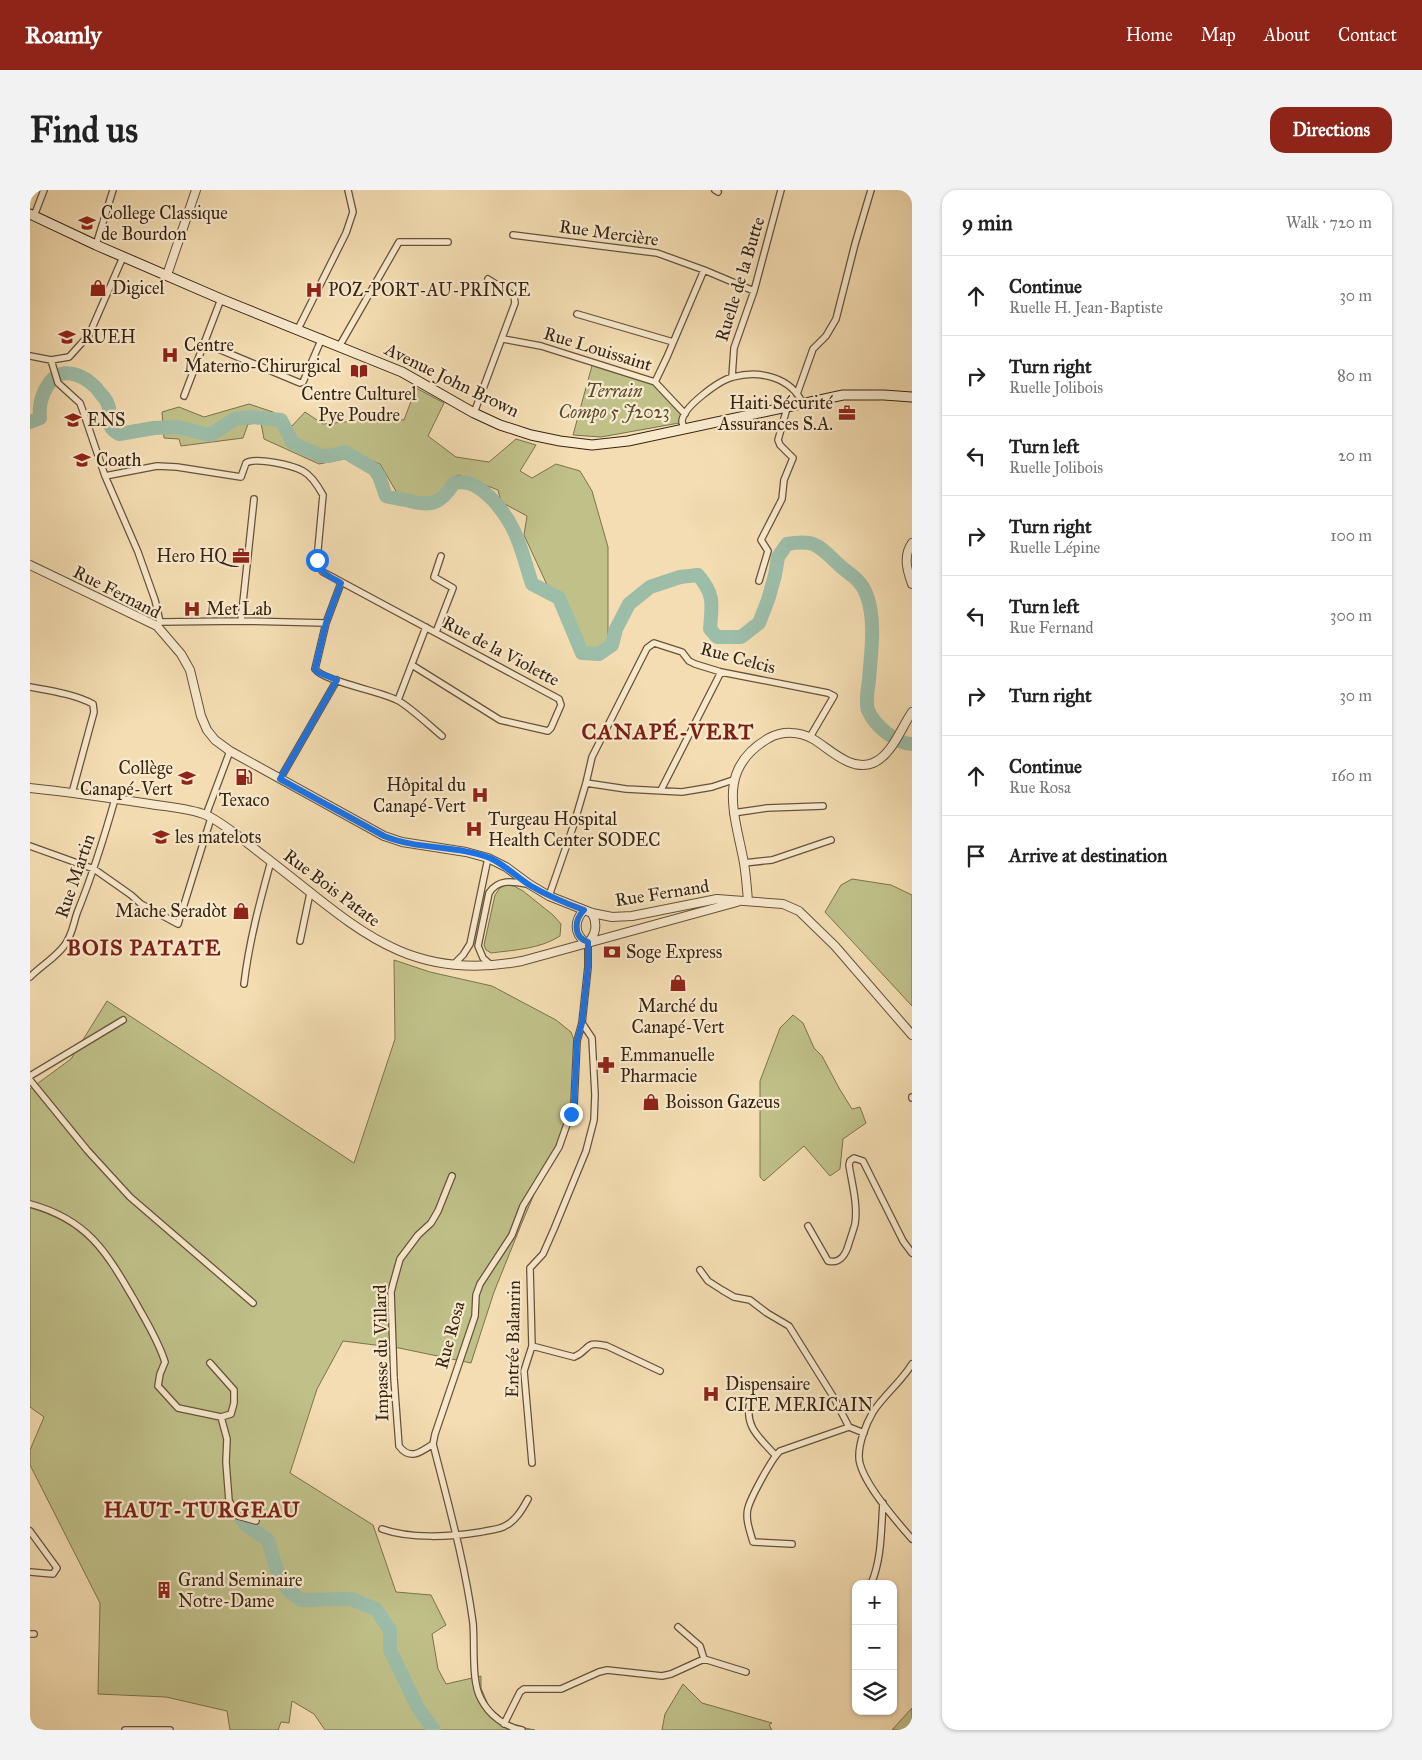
<!DOCTYPE html>
<html lang="en">
<head>
<meta charset="utf-8">
<style>
	body { margin:0; font-family:"IM FELL Great Primer",serif; background:#f2f2f2; color:#222 }
	.controls { position:absolute; right:15px; bottom:15px; display:grid; overflow:hidden; border-radius:10px; box-shadow:0 1px 4px #0004 }
	.controls button { width:45px; height:45px; display:grid; place-items:center; padding:0; border:0; border-bottom:1px solid #e0e0e0; background:#fff; color:#222; font:25px sans-serif }
	.stop { position:absolute; width:15px; height:15px; margin:-11px; border:4px solid #1a73e8; border-radius:50%; background:#fff }
	.stop.end { background:#1a73e8; border-color:#fff; box-shadow:0 1px 5px #0008 }
	.list { margin:0; padding:0; list-style:none }
	h2 { display:flex; justify-content:space-between; align-items:center; height:65px; margin:0; padding:0 20px; font-size:21px }
	h2 small { font-size:16px; font-weight:400; color:#767676 }
	.list li { display:grid; grid-template-columns:32px 1fr auto; gap:15px; align-items:center; box-sizing:border-box; height:80px; padding:0 20px; border-top:1px solid #e0e0e0 }
	.list b { display:block; font-size:19px; white-space:nowrap }
	.list p { margin:0; font-size:16px; white-space:nowrap; color:#767676 }
	.list em { font-size:16px; font-style:normal; color:#767676 }
	.icon { flex:none; width:28px; height:28px; fill:none; stroke:currentColor; stroke-width:2; stroke-linecap:round; stroke-linejoin:round }
	.map { position:relative; flex:none; width:882px; height:1540px; overflow:hidden; border-radius:15px }
	header { display:flex; align-items:center; gap:30px; box-sizing:border-box; height:70px; padding:0 25px; background:#8f2418; color:#fff }
	header strong { font-size:24px }
	nav { display:flex; gap:28px; margin-inline-start:auto; font-size:18px }
	.intro { display:flex; align-items:center; justify-content:space-between; box-sizing:border-box; height:120px; padding:0 30px }
	h1 { margin:0; font-size:35px }
	.button { padding:12px 22px; border-radius:15px; background:#8f2418; color:#fff; font-size:18px; font-weight:700 }
	main { display:flex; gap:30px; padding:0 30px }
	aside { flex:1; background:#fff; border-radius:15px; box-shadow:0 1px 4px #0004 }
	.map>svg:first-child { display:block }
</style>
</head>
<body>
<header>
<strong>Roamly</strong>
<nav><a>Home</a><a>Map</a><a>About</a><a>Contact</a></nav>
</header>
<div class="intro"><h1>Find us</h1><a class="button">Directions</a></div>
<main>
<div class="map">
<svg width="882" height="1540" viewBox="0 0 882 1540">
	<rect width="100%" height="100%" fill="#f4ddb2"/>
	<filter id="stains"><feTurbulence type="fractalNoise" baseFrequency=".004" numOctaves="4"/><feColorMatrix values="0 0 0 0 .2 0 0 0 0 .09 0 0 0 0 .02 0 0 0 .5 -.17"/></filter>
	<radialGradient id="worn" r=".72"><stop offset=".6" stop-color="#630" stop-opacity="0"/><stop offset="1" stop-color="#630" stop-opacity=".3"/></radialGradient>
	<!-- green -->
	<path fill="#c0c089" stroke="#7b724e" d="M563 172 625 192 652 219 649 233 571 247 543 245Z
		M386 198 414 213 398 246 426 267 459 272 486 249 506 255 490 281 502 288 526 274 550 281 562 301 578 357V458L572 467 556 465 545 433 532 405 518 397 494 345 497 326 471 312 468 300 429 285 419 289 417 299 398 309 367 303 350 274 330 266 289 274 234 249 231 233 218 234 213 248 151 256 149 249 134 248 132 222 149 217 174 227 219 214 243 222 262 236 275 222 293 234 356 228 374 230Z
		M822 689 861 695 882 705V816L795 722 811 695Z
		M476 695 484 696 493 701 523 725 531 734 530 746C510 759 484 760 461 763L456 760 454 755 465 705 470 698Z
		M364 770 400 782 462 796 526 830 541 842 549 863 547 911 538 941 516 976 491 1035 464 1102 441 1173 369 1158 313 1151 287 1199 260 1283 343 1335 366 1402 401 1405 416 1435 402 1444 408 1479 416 1494 451 1486V1498L459 1517 480 1535 505 1540H295L284 1524 262 1511 259 1533 251 1532 248 1540H200L197 1521 136 1507 68 1504 70 1413 0 1275V1260L14 1227 0 1217V899L41 869 77 811 324 973 365 849Z
		M763 825 773 833 784 858 792 866 809 898 822 919 830 917 836 933 813 949 810 979 800 986 774 956 734 991 730 987V891L750 838Z
		M653 1494 672 1513 742 1533 739 1535 742 1540H632L635 1524Z
		M882 1518V1540H862L881 1519Z"/>
	<g fill="none" stroke-linecap="round" stroke-linejoin="round">
		<!-- river -->
		<path stroke="#9cbda8" stroke-width="14" d="M0 232 10 228C9 215 11 206 18 195 31 172 60 187 71 204 74 207 78 213 79 218 81 230 75 236 89 244L124 238 147 237 180 245 205 229 222 227 251 230 263 253 276 259 291 266H298L315 262 344 279 349 286 356 306C363 308 370 309 376 310 401 317 410 315 424 293 441 290 449 297 461 308 487 335 491 359 502 394L529 408 552 463 569 464 582 455 586 439 599 414 620 397 650 387 668 385C685 405 682 414 680 439L687 447H711L729 433 738 410 745 385 748 367 757 354C784 349 788 355 807 373 819 385 831 388 837 406 846 432 841 462 839 490 838 499 835 512 838 520 844 535 866 554 882 554
			M203 1316 215 1334 238 1350 246 1378 258 1400 271 1410 321 1409 346 1419 360 1440V1460L388 1518 404 1540"/>
		<!-- minor casing -->
		<g stroke="#66523a" stroke-width="8">
			<path id="minor" d="M685 0 688 2
				M4 26 14 0
				M483 45 627 63 674 80 724 101
				M66 55 83 0
				M547 124 643 152
				M268 139 316 43 323 22 318 0
				M473 149 511 156 625 192 655 224
				M174 153 270 193 273 192 292 148
				M310 155 369 52H418
				M0 166 21 170 39 167 59 145 93 67
				M21 170 28 193 50 213 54 224 75 286 108 362 125 410 130 432 127 436
				M702 187 704 158 724 101 751 0
				M625 192 637 167 674 80
				M767 204 783 159 796 146 806 129 825 54 841 0
				M154 206 191 109
				M444 223 485 113 484 106 458 89
				M655 239C654 238 652 232 652 232 652 217 690 190 703 187 730 180 761 187 773 214
				M75 286 127 276 147 277 211 287 216 273C226 267 262 275 273 281 282 286 288 296 293 305L287 370 288 376 293 382 529 509 531 515 521 538 518 541 470 530 382 475
				M729 391 738 361 731 350 752 309 754 290 763 268 750 255 748 250 757 218
				M311 393 296 433 285 479C293 491 350 501 367 510 379 516 400 536 412 546
				M211 431 224 309
				M130 432 211 431 296 433
				M406 442 423 398 404 387 411 366
				M0 497C21 501 44 504 63 514L64 522 42 603
				M368 510 396 437
				M250 589 307 490
				M556 593 596 599 652 602 682 597 703 590
				M631 600 691 482
				M703 623 737 618 793 616
				M176 625 200 561
				M0 656 64 679 101 705 111 714 148 734 181 628
				M714 673 742 670 801 650
				M519 706 543 637 556 593 562 567 617 458 624 453 652 462 659 471 665 474 691 482 798 503 804 506 780 547
				M270 751 280 703
				M423 775 433 765 440 754 458 668
				M461 775 453 768 448 756 459 703C468 689 482 691 497 694
				M0 787C11 776 25 768 34 756 42 746 43 735 47 723 62 686 74 648 85 609
				M214 794C219 752 230 711 241 671
				M0 886 93 830
				M0 890 57 960 100 1007 223 1113
				M882 907V908
				M0 1014C59 1030 77 1063 106 1113 117 1133 128 1150 135 1172L130 1184 128 1196 148 1218 191 1227 201 1224 204 1213V1200L180 1173
				M778 1036 798 1071C811 1074 816 1064 819 1053 821 1047 823 1041 825 1034 828 1015 822 994 819 975L820 971 824 968 833 971 873 1051 882 1063
				M670 1080 678 1091 692 1100 704 1107 720 1110 737 1123 759 1136 804 1208 819 1237
				M502 1156 544 1167C561 1160 553 1150 577 1156L630 1181
				M882 1174C871 1192 854 1205 843 1222 836 1234 829 1252 829 1266 828 1288 867 1332 882 1349
				M720 1212C714 1237 730 1248 745 1265
				M191 1227 197 1249 196 1272 199 1311 208 1326 226 1331
				M403 1254C391 1262 380 1271 369 1256L364 1188 361 1102 363 1094 370 1069 388 1045 401 1033 408 1021 422 986
				M502 1273 494 1181 502 1156 500 1078 513 1064 524 1039 556 961 564 930 565 905 562 848 552 833
				M352 1339C380 1349 421 1347 451 1342 458 1340 466 1340 473 1337 485 1332 492 1320 498 1309
				M0 1341 27 1378 23 1384 0 1382
				M762 1354 723 1352C720 1341 715 1329 718 1318 721 1307 742 1268 750 1261L819 1237 834 1243
				M841 1394C852 1369 851 1339 853 1313
				M648 1437 670 1456 674 1469
				M0 1444H4
				M474 1534 490 1502 494 1499H531L569 1482 577 1480 632 1486 641 1484 674 1469 716 1482
				M95 1540H140
				M492 1540C475 1537 459 1525 451 1509 441 1492 445 1454 443 1433 435 1373 418 1313 403 1254L405 1244 441 1138 445 1126 446 1105 450 1094 482 1045 493 1016 529 957 544 914 547 851 552 833 558 777V752"/>
		</g>
		<!-- tertiary casing -->
		<g stroke="#66523a" stroke-width="10">
			<path id="tertiary" d="M137 85 166 0
				M882 353C873 366 877 380 882 394
				M0 375 127 436 151 464 160 480 171 526 177 540 185 550 200 561 354 646 372 652 436 662 458 668 476 677 499 694 519 706 562 723 582 727 602 726 687 709 753 714 769 721 805 756 882 845
				M0 598C40 602 80 608 120 614 138 617 159 618 176 625 194 633 218 654 234 666 321 732 373 794 492 771L707 712
				M718 711C717 698 716 685 714 673 705 624 685 579 739 548 752 541 769 541 783 549 800 559 821 582 843 573 862 565 871 538 882 522
				M554 720C544 731 544 743 555 752
				M559 752C567 742 567 733 562 723"/>
		</g>
		<!-- secondary casing -->
		<g stroke="#362412" stroke-width="11">
			<path id="secondary" d="M0 24 66 55 191 109 372 182 444 223 470 235 501 245 530 251 562 255 598 251 813 205H854L882 207"/>
		</g>
		<!-- minor -->
		<use href="#minor" stroke="#f8e9cd" stroke-width="5.5"/>
		<!-- tertiary -->
		<use href="#tertiary" stroke="#f8e9cd" stroke-width="8"/>
		<!-- secondary -->
		<use href="#secondary" stroke="#f8e9cd" stroke-width="9"/>
	</g>
	<g fill="none" stroke-linecap="round" stroke-linejoin="round">
		<!-- route -->
		<path stroke="#1a73e8" stroke-width="6" d="M287 370C289 383 301 387 311 393L296 433 285 479 287 482 307 490 250 589 354 646C388 660 426 655 460 668 475 675 487 687 501 696 518 706 535 713 554 720 544 730 543 747 558 752V777L552 833 547 851 544 914 541 924"/>
	</g>
	<!-- icons -->
	<defs>
		<g id="school-bare" transform="scale(1.35)"><path d="M0-5L7-2L0 1L-7-2ZM-4 1L0 2.5L4 1V4Q0 6-4 4Z" fill="#8f2418" stroke="#f8e9cd" stroke-width="2.5" paint-order="stroke"/></g>
		<g id="shop-bare" transform="scale(1.35)"><path d="M-5-2.5h2.3a2.7 3.5 0 0 1 5.4 0H5L5.5 6h-11ZM-1.5-2.5h3a1.5 2.3 0 0 0-3 0Z" fill="#8f2418" stroke="#f8e9cd" stroke-width="2.5" paint-order="stroke"/></g>
		<g id="hospital-bare" transform="scale(1.35)"><path d="M-5-5h3v3.5h4V-5h3V5h-3V1.5h-4V5h-3Z" fill="#8f2418" stroke="#f8e9cd" stroke-width="2.5" paint-order="stroke"/></g>
		<g id="university-bare" transform="scale(1.35)"><path d="M0-5L7-2L0 1L-7-2ZM-4 1L0 2.5L4 1V4Q0 6-4 4Z" fill="#8f2418" stroke="#f8e9cd" stroke-width="2.5" paint-order="stroke"/></g>
		<g id="library-bare" transform="scale(1.35)"><path d="M-6-4Q-3-5.5-.7-3.5V5Q-3 3-6 4ZM6-4Q3-5.5 .7-3.5V5Q3 3 6 4Z" fill="#8f2418" stroke="#f8e9cd" stroke-width="2.5" paint-order="stroke"/></g>
		<g id="office-bare" transform="scale(1.35)"><path d="M-6-3h4V-5.5h4V-3h4V5H-6ZM-1-4.5V-3h2v-1.5ZM-6 0V1H6V0Z" fill="#8f2418" stroke="#f8e9cd" stroke-width="2.5" paint-order="stroke"/></g>
		<g id="fuel-bare" transform="scale(1.35)"><path d="M-5.5-6h7V0h2V4h1.3V-2.5L3-4.5l.8-.8L6-3V5H2.5V1h-1V6h-7ZM-4.2-4.7v3.2H.2V-4.7Z" fill="#8f2418" stroke="#f8e9cd" stroke-width="2.5" paint-order="stroke"/></g>
		<g id="bank-bare" transform="scale(1.35)"><path d="M-6-4H6V4H-6ZM0-2.3a2.3 2.3 0 1 0 0 4.6a2.3 2.3 0 1 0 0-4.6Z" fill="#8f2418" stroke="#f8e9cd" stroke-width="2.5" paint-order="stroke"/></g>
		<g id="pharmacy-bare" transform="scale(1.35)"><path d="M-2-6h4v4h4v4h-4v4h-4v-4h-4v-4h4Z" fill="#8f2418" stroke="#f8e9cd" stroke-width="2.5" paint-order="stroke"/></g>
		<g id="building-bare" transform="scale(1.35)"><path d="M-4-6H4V6H1V3H-1V6H-4ZM-2.5-4.3h1.7v1.8h-1.7ZM.8-4.3h1.7v1.8H.8ZM-2.5-1h1.7V.8h-1.7ZM.8-1h1.7V.8H.8Z" fill="#8f2418" stroke="#f8e9cd" stroke-width="2.5" paint-order="stroke"/></g>
	</defs>
	<g fill-rule="evenodd">
		<use href="#school-bare" x="57" y="33"/>
		<use href="#shop-bare" x="68" y="98"/>
		<use href="#hospital-bare" x="284" y="100"/>
		<use href="#university-bare" x="37" y="147"/>
		<use href="#hospital-bare" x="140" y="165"/>
		<use href="#library-bare" x="329" y="181"/>
		<use href="#office-bare" x="817" y="223"/>
		<use href="#school-bare" x="43" y="230"/>
		<use href="#university-bare" x="52" y="270"/>
		<use href="#office-bare" x="211" y="366"/>
		<use href="#hospital-bare" x="162" y="419"/>
		<use href="#fuel-bare" x="214" y="587"/>
		<use href="#school-bare" x="157" y="588"/>
		<use href="#hospital-bare" x="450" y="605"/>
		<use href="#hospital-bare" x="444" y="639"/>
		<use href="#school-bare" x="131" y="647"/>
		<use href="#shop-bare" x="211" y="721"/>
		<use href="#bank-bare" x="582" y="762"/>
		<use href="#shop-bare" x="648" y="793"/>
		<use href="#pharmacy-bare" x="576" y="875"/>
		<use href="#shop-bare" x="621" y="912"/>
		<use href="#hospital-bare" x="681" y="1204"/>
		<use href="#building-bare" x="134" y="1400"/>
	</g>
	<g text-anchor="middle" stroke-width="4.5" stroke-linejoin="round" paint-order="stroke">
		<!-- poi labels -->
		<g font-size="18" fill="#362412" stroke="#f8e9cd" text-anchor="start">
			<text x="71" y="29">College Classique<tspan x="71" dy="21">de Bourdon</tspan></text>
			<text x="82" y="104">Digicel</text>
			<text x="298" y="106">POZ-PORT-AU-PRINCE</text>
			<text x="51" y="153">RUEH</text>
			<text x="154" y="161">Centre<tspan x="154" dy="21">Materno-Chirurgical</tspan></text>
			<text x="329" y="210" text-anchor="middle">Centre Culturel<tspan x="329" dy="21">Pye Poudre</tspan></text>
			<text x="803" y="219" text-anchor="end">Haiti Sécurité<tspan x="803" dy="21">Assurances S.A.</tspan></text>
			<text x="57" y="236">ENS</text>
			<text x="66" y="276">Coath</text>
			<text x="197" y="372" text-anchor="end">Hero HQ</text>
			<text x="176" y="425">Met Lab</text>
			<text x="143" y="584" text-anchor="end">Collège<tspan x="143" dy="21">Canapé-Vert</tspan></text>
			<text x="436" y="601" text-anchor="end">Hôpital du<tspan x="436" dy="21">Canapé-Vert</tspan></text>
			<text x="214" y="616" text-anchor="middle">Texaco</text>
			<text x="458" y="635">Turgeau Hospital<tspan x="458" dy="21">Health Center SODEC</tspan></text>
			<text x="145" y="653">les matelots</text>
			<text x="197" y="727" text-anchor="end">Mache Seradòt</text>
			<text x="596" y="768">Soge Express</text>
			<text x="648" y="822" text-anchor="middle">Marché du<tspan x="648" dy="21">Canapé-Vert</tspan></text>
			<text x="590" y="871">Emmanuelle<tspan x="590" dy="21">Pharmacie</tspan></text>
			<text x="635" y="918">Boisson Gazeus</text>
			<text x="695" y="1200">Dispensaire<tspan x="695" dy="21">CITE MERICAIN</tspan></text>
			<text x="148" y="1396">Grand Seminaire<tspan x="148" dy="21">Notre-Dame</tspan></text>
		</g>
		<!-- street labels -->
		<g font-size="18" fill="#362412" stroke="#f8e9cd">
			<text transform="translate(579 43) rotate(8)" y="6">Rue Mercière</text>
			<text transform="translate(710 89) rotate(-73)" y="6">Ruelle de la Butte</text>
			<text transform="translate(568 159) rotate(17)" y="6">Rue Louissaint</text>
			<text transform="translate(422 190) rotate(26)" y="6">Avenue John Brown</text>
			<text transform="translate(87 402) rotate(27)" y="6">Rue Fernand</text>
			<text transform="translate(471 461) rotate(28)" y="6">Rue de la Violette</text>
			<text transform="translate(708 468) rotate(15)" y="6">Rue Celcis</text>
			<text transform="translate(45 686) rotate(-71)" y="6">Rue Martin</text>
			<text transform="translate(302 698) rotate(37)" y="6">Rue Bois Patate</text>
			<text transform="translate(632 703) rotate(-9)" y="6">Rue Fernand</text>
			<text transform="translate(420 1145) rotate(-75)" y="6">Rue Rosa</text>
			<text transform="translate(483 1149) rotate(-89)" y="6">Entrée Balanrin</text>
			<text transform="translate(351 1163) rotate(-91)" y="6">Impasse du Villard</text>
		</g>
		<!-- park labels -->
		<g font-size="18" font-style="italic" fill="#584b30" stroke="#f8e9cd">
			<text x="584" y="207">Terrain<tspan x="584" dy="21">Compo 5 J2023</tspan></text>
		</g>
		<!-- district labels -->
		<g font-size="22" font-weight="bold" letter-spacing="1" fill="#7a1f14" stroke="#f8e9cd">
			<text x="638" y="549">CANAPÉ-VERT</text>
			<text x="114" y="765">BOIS PATATE</text>
			<text x="172" y="1327">HAUT-TURGEAU</text>
		</g>
	</g>
	<rect width="100%" height="100%" filter="url(#stains)"/>
	<rect width="100%" height="100%" fill="url(#worn)"/>
</svg>
<div class="controls">
<button>+</button>
<button>−</button>
<button><svg class="icon" aria-label="layers" viewBox="0 0 24 24"><path d="M12 4l9 5-9 5-9-5zM3 14l9 5 9-5"/></svg></button>
</div>
<div class="stop" style="left:287px;top:370px"></div>
<div class="stop end" style="left:541px;top:924px"></div>
</div>
<aside>
<h2>9 min<small>Walk · 720 m</small></h2>
<ul class="list">
<li><svg class="icon" aria-label="ahead" viewBox="0 0 24 24"><path d="M12 20V5M6 11l6-6 6 6"/></svg><div><b>Continue</b><p>Ruelle H. Jean-Baptiste</p></div><em>30 m</em></li>
<li><svg class="icon" aria-label="right" viewBox="0 0 24 24"><path d="M7 20v-9h11M14 6l5 5-5 5"/></svg><div><b>Turn right</b><p>Ruelle Jolibois</p></div><em>80 m</em></li>
<li><svg class="icon" aria-label="left" viewBox="0 0 24 24"><path d="M17 20v-9H6M10 6l-5 5 5 5"/></svg><div><b>Turn left</b><p>Ruelle Jolibois</p></div><em>20 m</em></li>
<li><svg class="icon" aria-label="right" viewBox="0 0 24 24"><path d="M7 20v-9h11M14 6l5 5-5 5"/></svg><div><b>Turn right</b><p>Ruelle Lépine</p></div><em>100 m</em></li>
<li><svg class="icon" aria-label="left" viewBox="0 0 24 24"><path d="M17 20v-9H6M10 6l-5 5 5 5"/></svg><div><b>Turn left</b><p>Rue Fernand</p></div><em>300 m</em></li>
<li><svg class="icon" aria-label="right" viewBox="0 0 24 24"><path d="M7 20v-9h11M14 6l5 5-5 5"/></svg><div><b>Turn right</b></div><em>30 m</em></li>
<li><svg class="icon" aria-label="ahead" viewBox="0 0 24 24"><path d="M12 20V5M6 11l6-6 6 6"/></svg><div><b>Continue</b><p>Rue Rosa</p></div><em>160 m</em></li>
<li><svg class="icon" aria-label="arrive" viewBox="0 0 24 24"><path d="M6 21V4h12l-3 4 3 4H6"/></svg><div><b>Arrive at destination</b></div></li>
</ul>
</aside>
</main>
</body>
</html>
